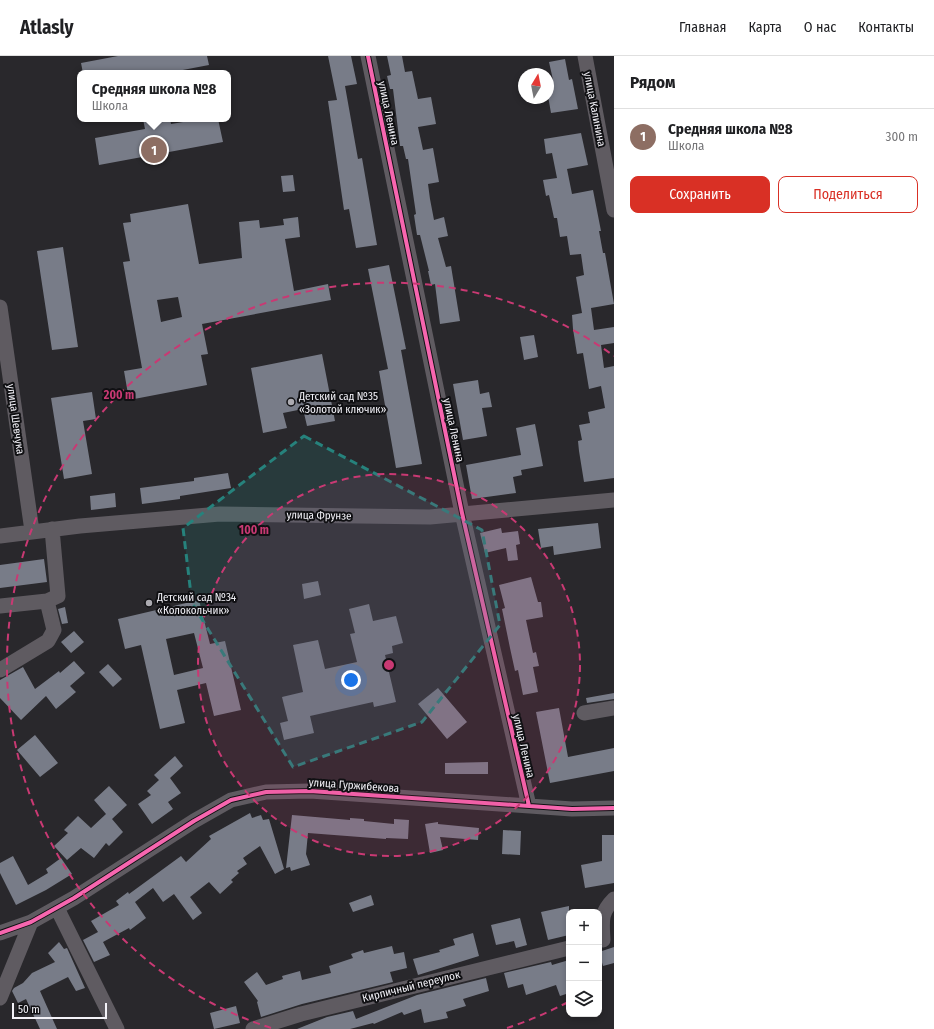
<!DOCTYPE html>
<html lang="ru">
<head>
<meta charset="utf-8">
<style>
	body { margin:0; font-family:"Fira Sans Condensed",sans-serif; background:#f6f6f6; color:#202124 }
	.controls { position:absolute; right:12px; bottom:12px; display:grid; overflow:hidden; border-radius:8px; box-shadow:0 2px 6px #0003 }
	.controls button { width:36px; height:36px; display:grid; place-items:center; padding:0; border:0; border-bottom:1px solid #e0e0e0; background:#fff; color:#202124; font:20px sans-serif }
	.compass { position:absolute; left:518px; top:12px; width:36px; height:36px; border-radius:50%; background:#fff; box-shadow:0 2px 6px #0003; rotate:10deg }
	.scale { position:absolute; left:12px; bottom:10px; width:95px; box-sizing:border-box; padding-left:4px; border:2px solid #f3f2f8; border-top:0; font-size:11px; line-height:14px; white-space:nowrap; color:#f3f2f8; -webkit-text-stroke:3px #101013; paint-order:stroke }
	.you { position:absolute; left:351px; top:624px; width:14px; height:14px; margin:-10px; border:3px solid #fff; border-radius:50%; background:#1a73e8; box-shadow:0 0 0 6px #1a73e833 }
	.badge { display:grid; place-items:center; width:26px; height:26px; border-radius:50%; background:#d93025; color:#fff; font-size:13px; font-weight:700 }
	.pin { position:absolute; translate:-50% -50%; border:2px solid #fff; box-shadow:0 1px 4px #0006 }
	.popup { position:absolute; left:77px; top:14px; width:154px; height:52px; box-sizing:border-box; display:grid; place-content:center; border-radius:8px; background:#fff; filter:drop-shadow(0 1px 3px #0005); font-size:13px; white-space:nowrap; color:#757577 }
	.popup b { font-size:15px; color:#202124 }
	.popup::after { content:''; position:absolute; left:50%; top:100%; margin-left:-8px; border:8px solid transparent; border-top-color:#fff }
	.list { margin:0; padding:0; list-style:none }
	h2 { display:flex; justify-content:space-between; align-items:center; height:52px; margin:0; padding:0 16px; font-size:17px }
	h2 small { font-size:13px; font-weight:400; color:#757577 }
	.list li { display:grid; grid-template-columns:26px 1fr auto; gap:12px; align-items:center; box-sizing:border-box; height:56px; padding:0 16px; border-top:1px solid #e0e0e0 }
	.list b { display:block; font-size:15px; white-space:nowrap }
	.list p { margin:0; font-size:13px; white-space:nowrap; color:#757577 }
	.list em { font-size:13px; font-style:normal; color:#757577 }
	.actions { display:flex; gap:8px; padding:12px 16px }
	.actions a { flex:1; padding:9px 0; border:1px solid #d93025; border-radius:8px; text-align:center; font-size:14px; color:#d93025 }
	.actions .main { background:#d93025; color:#fff }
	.icon { flex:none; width:22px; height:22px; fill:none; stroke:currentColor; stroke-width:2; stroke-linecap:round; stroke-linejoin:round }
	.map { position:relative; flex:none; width:614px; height:973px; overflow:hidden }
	header { display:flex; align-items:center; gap:24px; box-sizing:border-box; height:56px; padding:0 20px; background:#fff; border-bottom:1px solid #e0e0e0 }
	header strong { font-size:19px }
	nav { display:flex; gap:22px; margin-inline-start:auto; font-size:14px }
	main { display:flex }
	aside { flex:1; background:#fff }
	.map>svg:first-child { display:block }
</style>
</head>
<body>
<header>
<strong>Atlasly</strong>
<nav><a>Главная</a><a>Карта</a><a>О нас</a><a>Контакты</a></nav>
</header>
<main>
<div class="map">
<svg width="614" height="973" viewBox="0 0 614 973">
	<rect width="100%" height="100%" fill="#29282c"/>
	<!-- building -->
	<path fill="#787c88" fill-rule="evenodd" d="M118 0H207L209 9 167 17H83L81 7Z
		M328 0H351L357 28 345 30 358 103 362 102 377 189 356 192 349 153 344 154 328 45 337 44Z
		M387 0H402L405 16 412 15 418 43 431 41 436 68 418 71 423 94 433 92 439 126 428 128 430 143 434 164 444 161 448 180 438 182 446 211 451 210 460 265 440 268 435 228 431 229 428 215H429L420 179H417L414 159 416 158 408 103H406L403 90H400L393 33H390L387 20 391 19Z
		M565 3 569 24 572 23 578 53 551 57 548 40V25L553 24 549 6Z
		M143 63H170L171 68 201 63H218L223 86 99 109 95 82 145 73Z
		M581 77 588 109 567 113 572 138 593 134 601 175H599L603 197H605L614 248 591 252 594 274 614 271V287L601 289 604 312 614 310V422L584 426 579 395 578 385 582 384 579 369 590 367 588 356 605 352 601 330 589 333 583 297 577 298 573 273 572 259 582 257 576 221 584 219 581 198 570 199 567 180 560 181 557 162H554L549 139 546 140 543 124 557 122 552 97 546 98 544 83Z
		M293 119 295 135 283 136 281 120Z
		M188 148 199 208 242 202 239 166 259 164 260 172 284 169 283 163 298 161 300 181 285 183 294 235 328 228 331 244 202 268 208 298 201 299 207 329 129 344 124 315 142 312 123 206 130 205 123 167 131 166 130 158ZM178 241 182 261 161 266 157 244Z
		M63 191 78 291 52 294 37 195Z
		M389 209 406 293 401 294 422 408 396 412 379 315 388 313 368 213Z
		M534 279 538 301 524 304 520 281Z
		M322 298 335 365 307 370 303 353 283 357 287 372 263 377 251 312Z
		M478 324 480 338 489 336 492 351 482 352 487 380 463 384 453 328Z
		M92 336 96 363 83 365 92 418 64 423 51 342Z
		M535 368 543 410 521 414 522 419 513 421 516 437 472 443 466 409 521 399 516 372Z
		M228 417 231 432 180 440V443L142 448 140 432 194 425V422Z
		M115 437 116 451 91 454 90 440Z
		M598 467 601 492 554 499 553 490 541 492 538 473Z
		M501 472 502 477 518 475 520 488 516 489 518 504 508 505 506 492 485 497 480 477Z
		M44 503 47 526 0 532V509Z
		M531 521 538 546H541L543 561 526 564 533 597 536 596 539 610 533 611 538 636 523 639 518 614 515 615 510 592 502 553 505 552 499 529Z
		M318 525 321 539 304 543 302 528Z
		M199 544 210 588 225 585 241 654 214 660 206 627 177 634 185 667 160 673 141 589 125 593 118 563ZM194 577 203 612 174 619 166 583Z
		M369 548 373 565 396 560 403 587 392 590 393 597 385 599 396 646 374 651 373 646 310 660 314 677 284 684 280 667 288 665 282 641 303 636 293 589 318 584 325 613 357 606 350 578 355 577 349 553Z
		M65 551 68 567 62 568 58 553Z
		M74 575 84 586 71 597 61 586Z
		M74 605 85 617 70 630 76 636 56 653 46 640 21 664 0 642V624L23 611 35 633 59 615 60 617Z
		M108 608 122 623 113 631 99 616Z
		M438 632 467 666 447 683 418 648Z
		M614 637V643L587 647 586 642Z
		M559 652 568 701 614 692V715L550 727 536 656Z
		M35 679 58 707 40 721 17 694Z
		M175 700 183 710 170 722 181 737 168 746 173 753 152 768 138 748 151 739 147 735 159 724 154 719Z
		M488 706V718H445V707Z
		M109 730 127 749 112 763 123 776 109 790 106 787 94 802 81 792 67 804 54 790 68 777 64 774 78 760 91 772 106 758 94 744Z
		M250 757 252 762 261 759 263 764 269 763 284 813 275 818 260 790 243 802 247 808 237 815 239 817 231 824 233 826 220 838 209 826 190 841 202 857 193 864 174 838 163 846 153 832 135 846 146 862 130 874 129 872 103 886 110 899 94 906 83 884 98 876 91 865 119 849 116 845 128 836 129 838 181 800 186 806 211 783 209 780Z
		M292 759 350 764V762L364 763V765L394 768V763L409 764 408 783 386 782V783L308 777 306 798 310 809 291 815 290 811 286 812Z
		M438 766V768L479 772 478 784 440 781 443 794 430 797 425 768Z
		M503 774 521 775 520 799 502 798Z
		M602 779H614V827L585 832 581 809 602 805Z
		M13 800 28 829 48 817 46 813 61 802 72 818 46 834 16 849 0 817V807Z
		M371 839 374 849 353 856 349 847Z
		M569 850V879L548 884 541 856Z
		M520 862 527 889 516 892 514 885 496 889 491 869Z
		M473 877 479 900 418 919 413 903 440 896 439 894 455 889 453 883Z
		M59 886 64 893 67 892 85 932 76 935 68 921 40 935 57 973H40L26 943 18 947 12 935 14 932 23 927 32 917 55 906 48 897Z
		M392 890 394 898 404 896 407 912 390 916 393 926 302 948 261 961 257 946 258 945 244 926 257 916 266 929 283 923 282 920 300 915 302 924 331 917 329 910 353 902 351 898 363 894 364 897Z
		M614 891V907L603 910 599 896Z
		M569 904V919L566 920 569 928V937L560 940 556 929 526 939 523 928 508 932 504 917 551 906 552 909Z
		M486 922 489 935 463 943 466 950 446 956 448 962 424 967 421 953 404 959 402 956 374 968 373 967 350 973H297L327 961 353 955 356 963 417 939Z
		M236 950 240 967 214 973 210 957Z"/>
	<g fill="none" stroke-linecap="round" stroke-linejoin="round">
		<!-- minor -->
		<path stroke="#5f5b61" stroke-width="15" d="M368 0 462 457 529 750
			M585 0 614 154
			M0 251 32 475
			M0 480 80 470 220 458 430 461 614 444
			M47 545 58 540 52 473
			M0 550 47 545 54 574 48 585 0 614
			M584 657 614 652
			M57 852 117 973
			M0 877 31 866 74 842 194 765 231 744 266 736 310 735 572 753 614 752
			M603 884C602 865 600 857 614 843
			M0 942 31 866
			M253 973 301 958 569 892"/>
		<!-- cycleway casing -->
		<g stroke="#101013" stroke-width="6">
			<path id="cycleway" d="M368 0 462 457 529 750
				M0 877 31 866 74 842 194 765 231 744 266 736 310 735 572 753 614 752"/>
		</g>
		<!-- cycleway -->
		<use href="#cycleway" stroke="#f766af" stroke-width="4"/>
	</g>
	<!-- marked area -->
	<path fill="#26827c" fill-opacity="0.2" stroke="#26827c" stroke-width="3" stroke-dasharray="8 5" stroke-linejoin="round" d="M304 380 482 474 500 569 422 666 293 711 192 547 183 472Z"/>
	<!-- distance rings -->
	<circle cx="389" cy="609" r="191" fill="#c93973" fill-opacity=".12"/>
	<g fill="none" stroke="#c93973" stroke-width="2" stroke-dasharray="7 5">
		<circle cx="389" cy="609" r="191"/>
		<path d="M568 946A382 382 0 0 1 507 972M271 972A382 382 0 1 1 614 300"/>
	</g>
	<!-- markers -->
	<g fill="#acabb1" stroke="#101013" stroke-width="1.5">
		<circle cx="291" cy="346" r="4"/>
		<circle cx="149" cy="547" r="4"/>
	</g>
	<g text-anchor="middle" stroke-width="4" stroke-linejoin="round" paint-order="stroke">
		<!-- street labels -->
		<g font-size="11" fill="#f3f2f8" stroke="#101013">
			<text transform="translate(595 53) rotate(79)" y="4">улица Калинина</text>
			<text transform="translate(389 57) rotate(78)" y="4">улица Ленина</text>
			<text transform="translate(16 363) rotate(82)" y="4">улица Шевчука</text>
			<text transform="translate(454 374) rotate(78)" y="4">улица Ленина</text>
			<text transform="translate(319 459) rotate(1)" y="4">улица Фрунзе</text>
			<text transform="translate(524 690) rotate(77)" y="4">улица Ленина</text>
			<text transform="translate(354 729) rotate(4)" y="4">улица Гуржибекова</text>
			<text transform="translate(411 930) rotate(-14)" y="4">Кирпичный переулок</text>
		</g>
		<!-- poi labels -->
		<g font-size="11" fill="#f3f2f8" stroke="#101013" text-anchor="start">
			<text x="299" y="344">Детский сад №35<tspan x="299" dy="13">«Золотой ключик»</tspan></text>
			<text x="157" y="545">Детский сад №34<tspan x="157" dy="13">«Колокольчик»</tspan></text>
		</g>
	</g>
	<circle cx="389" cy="609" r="6" fill="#c93973" stroke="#101013" stroke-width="2"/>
	<g font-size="12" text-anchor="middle" font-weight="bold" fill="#c93973" stroke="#101013" stroke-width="4" stroke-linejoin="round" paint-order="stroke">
		<text x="119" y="343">200 m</text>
		<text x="254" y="478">100 m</text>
	</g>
</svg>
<div class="controls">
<button>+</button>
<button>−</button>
<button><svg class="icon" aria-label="layers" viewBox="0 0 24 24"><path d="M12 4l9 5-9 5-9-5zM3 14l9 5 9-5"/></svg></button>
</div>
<svg class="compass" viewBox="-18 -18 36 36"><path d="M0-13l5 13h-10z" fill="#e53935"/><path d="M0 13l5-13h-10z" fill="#757577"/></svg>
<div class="scale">50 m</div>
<div class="you"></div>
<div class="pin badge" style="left:154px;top:94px;background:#8d6e63">1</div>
<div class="popup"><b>Средняя школа №8</b>Школа</div>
</div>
<aside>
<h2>Рядом<small></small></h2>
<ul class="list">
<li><span class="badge" style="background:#8d6e63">1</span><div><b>Средняя школа №8</b><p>Школа</p></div><em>300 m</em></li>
</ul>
<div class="actions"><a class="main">Сохранить</a><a>Поделиться</a></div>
</aside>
</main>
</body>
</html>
